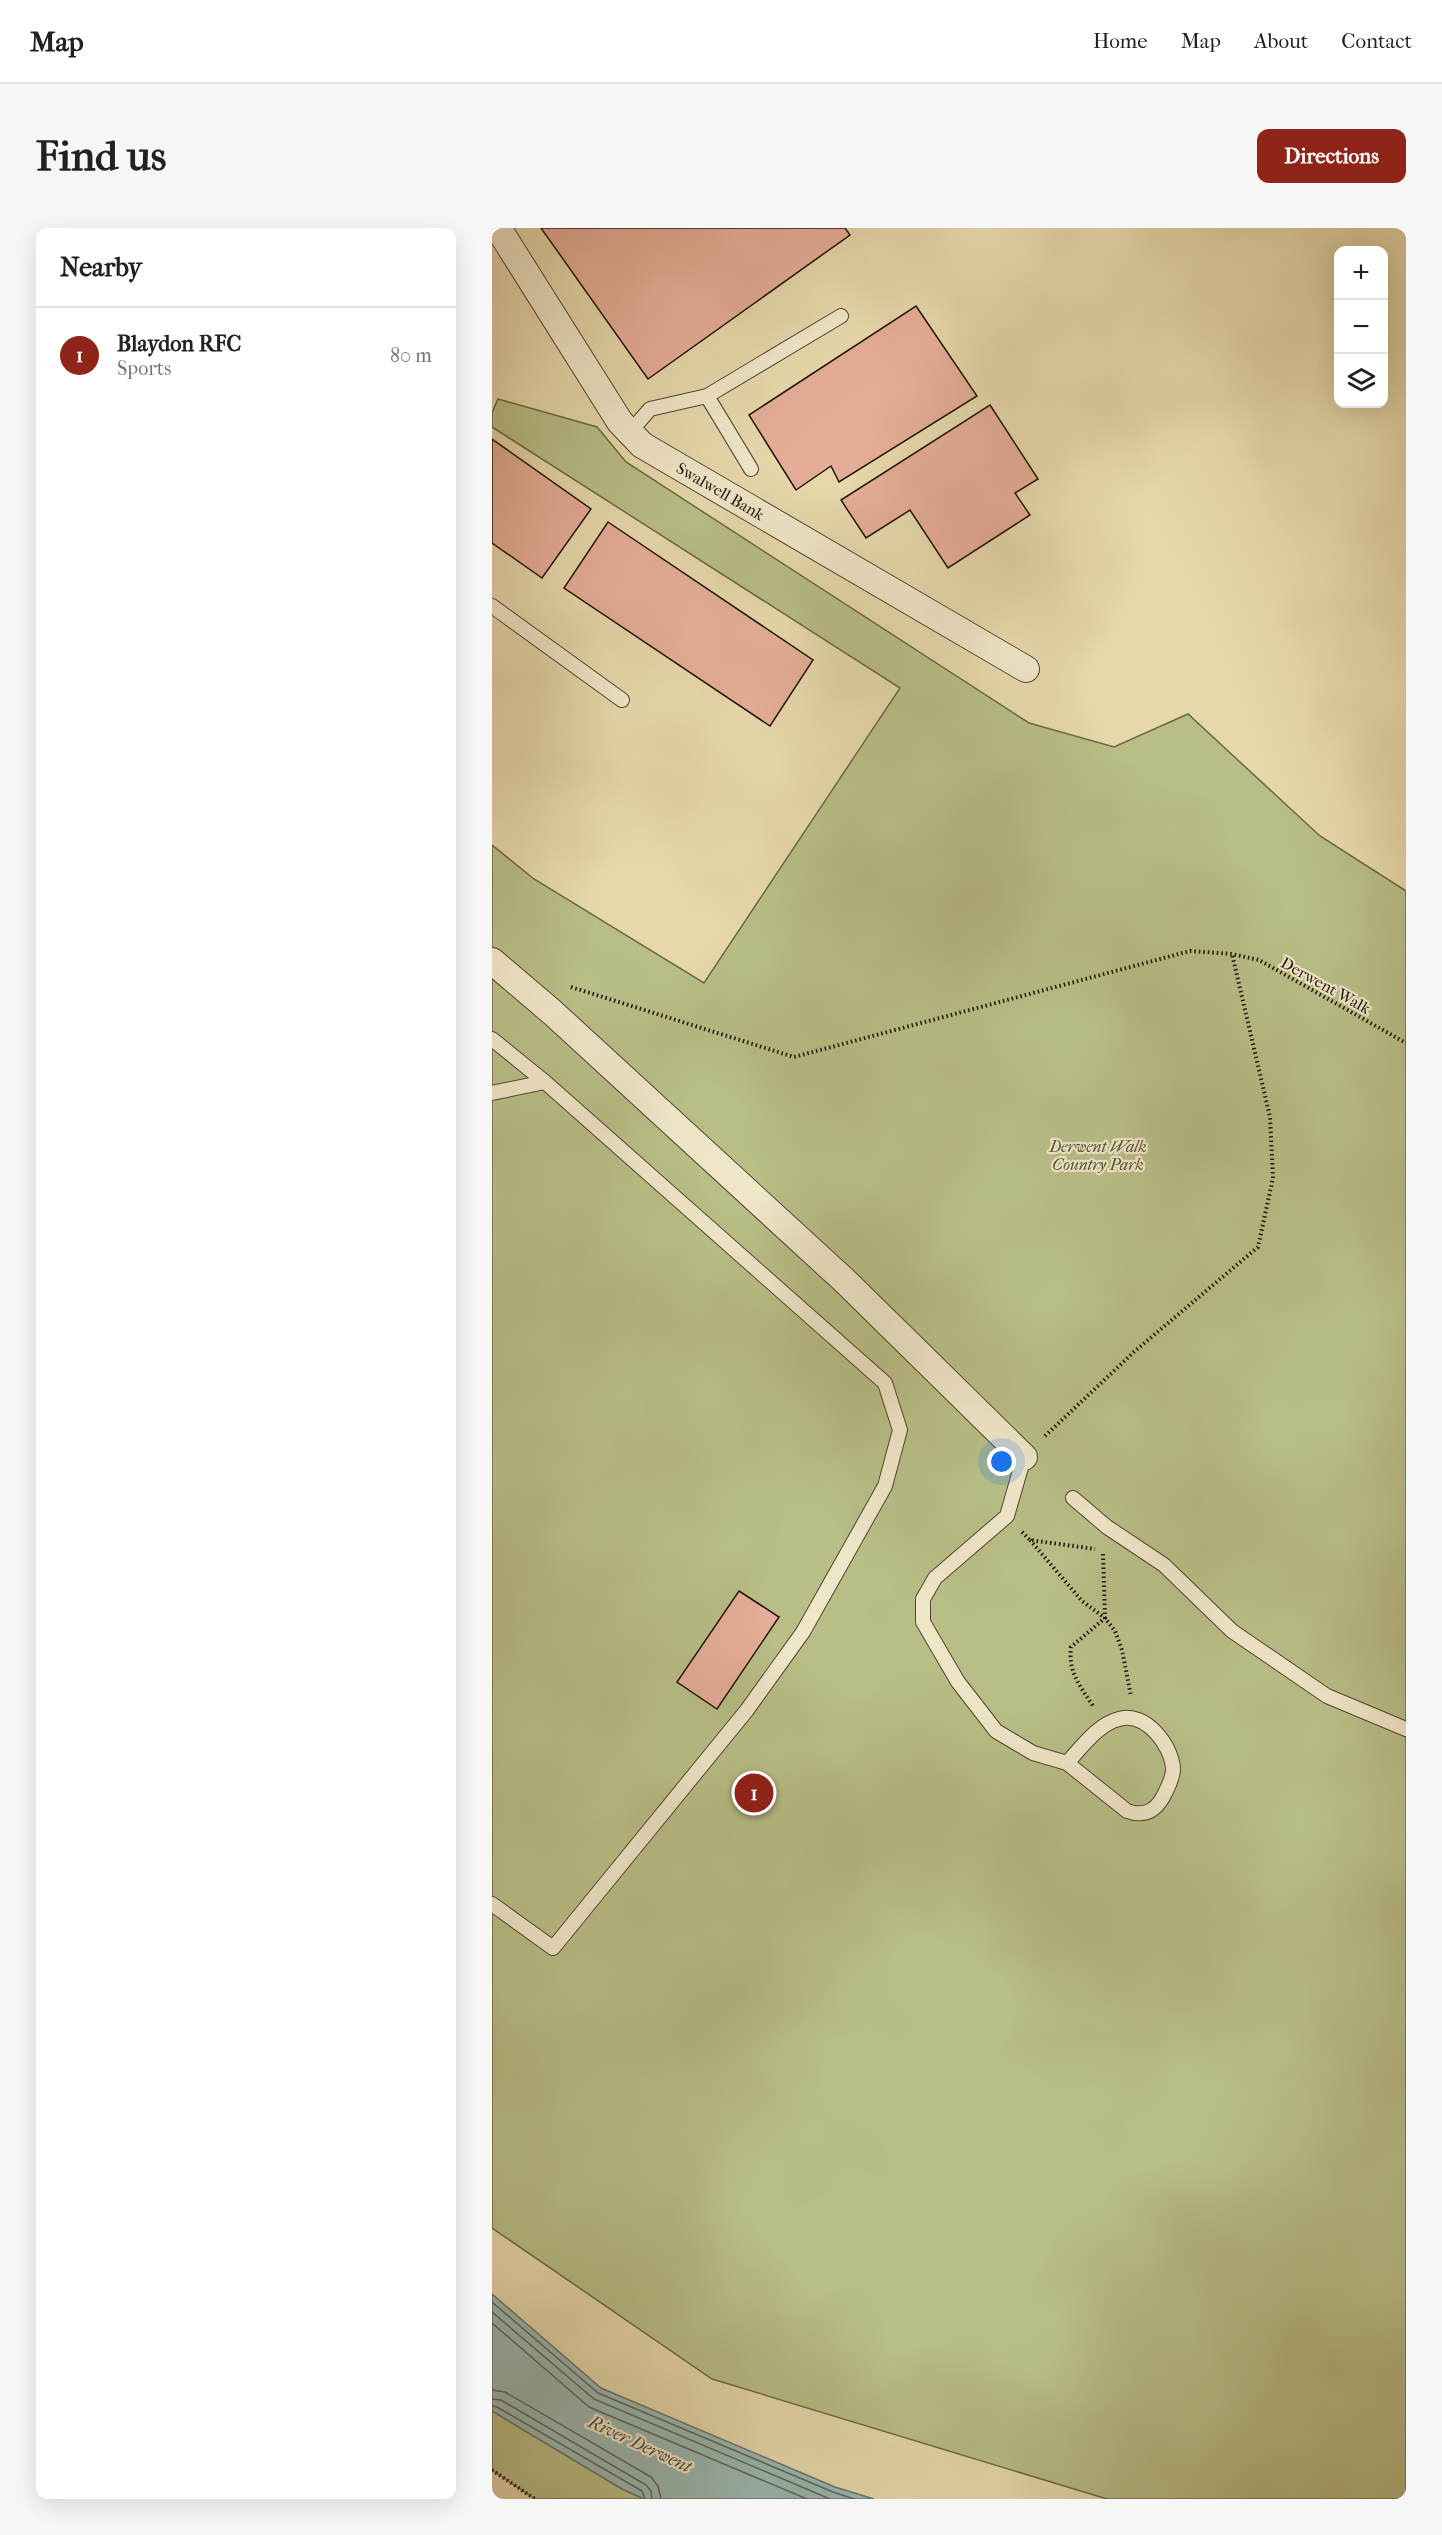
<!DOCTYPE html>
<html lang="en">
<head>
<meta charset="utf-8">
<style>
	body { margin:0; font-family:"IM FELL French Canon",serif; background:#f6f6f6; color:#202124 }
	.controls { position:absolute; right:18px; top:18px; display:grid; overflow:hidden; border-radius:12px; box-shadow:0 6px 24px #0002 }
	.controls button { width:54px; height:54px; display:grid; place-items:center; padding:0; border:0; border-bottom:2px solid #e0e0e0; background:#fff; color:#202124; font:30px sans-serif }
	.you { position:absolute; left:510px; top:1234px; width:21px; height:21px; margin:-15px; border:4px solid #fff; border-radius:50%; background:#1a73e8; box-shadow:0 0 0 9px #1a73e833 }
	.badge { display:grid; place-items:center; width:39px; height:39px; border-radius:50%; background:#8f2418; color:#fff; font-size:20px; font-weight:700 }
	.pin { position:absolute; translate:-50% -50%; border:3px solid #fff; box-shadow:0 2px 6px #0006 }
	.list { margin:0; padding:0; list-style:none }
	h2 { display:flex; justify-content:space-between; align-items:center; height:78px; margin:0; padding:0 24px; font-size:26px }
	h2 small { font-size:20px; font-weight:400; color:#757577 }
	.list li { display:grid; grid-template-columns:39px 1fr auto; gap:18px; align-items:center; box-sizing:border-box; height:96px; padding:0 24px; border-top:2px solid #e0e0e0 }
	.list b { display:block; font-size:22px; white-space:nowrap }
	.list p { margin:0; font-size:20px; white-space:nowrap; color:#757577 }
	.list em { font-size:20px; font-style:normal; color:#757577 }
	.icon { flex:none; width:33px; height:33px; fill:none; stroke:currentColor; stroke-width:2; stroke-linecap:round; stroke-linejoin:round }
	.map { position:relative; flex:none; width:914px; height:2271px; overflow:hidden; border-radius:12px }
	header { display:flex; align-items:center; gap:36px; box-sizing:border-box; height:84px; padding:0 30px; background:#fff; border-bottom:2px solid #e0e0e0 }
	header strong { font-size:28px }
	nav { display:flex; gap:33px; margin-inline-start:auto; font-size:21px }
	.intro { display:flex; align-items:center; justify-content:space-between; box-sizing:border-box; height:144px; padding:0 36px }
	h1 { margin:0; font-size:42px }
	.button { padding:15px 27px; border-radius:12px; background:#8f2418; color:#fff; font-size:21px; font-weight:700 }
	main { display:flex; gap:36px; padding:0 36px }
	aside { flex:1; background:#fff; border-radius:12px; box-shadow:0 6px 24px #0002 }
	.map>svg:first-child { display:block }
</style>
</head>
<body>
<header>
<strong>Map</strong>
<nav><a>Home</a><a>Map</a><a>About</a><a>Contact</a></nav>
</header>
<div class="intro"><h1>Find us</h1><a class="button">Directions</a></div>
<main>
<aside>
<h2>Nearby<small></small></h2>
<ul class="list">
<li><span class="badge">1</span><div><b>Blaydon RFC</b><p>Sports</p></div><em>80 m</em></li>
</ul>
</aside>
<div class="map">
<svg width="914" height="2271" viewBox="0 0 914 2271">
	<rect width="100%" height="100%" fill="#e6d8ab"/>
	<filter id="stains"><feTurbulence type="fractalNoise" baseFrequency=".00333" numOctaves="4"/><feColorMatrix values="0 0 0 0 .2 0 0 0 0 .09 0 0 0 0 .02 0 0 0 .5 -.17"/></filter>
	<radialGradient id="worn" r=".72"><stop offset=".6" stop-color="#630" stop-opacity="0"/><stop offset="1" stop-color="#630" stop-opacity=".3"/></radialGradient>
	<!-- green -->
	<path fill="#b8be86" stroke="#6c6948" stroke-width="1.5" d="M6 171 105 199 134 234 537 495 622 519 696 486 828 608 914 663V2271H615L220 2151 0 2000V617L42 651 212 755 408 460 0 199V185Z
		M0 2183 130 2261 152 2271H43L0 2242Z"/>
	<!-- water -->
	<path fill="#99b8b2" stroke="#69766e" stroke-width="1.5" d="M0 2066 109 2160 343 2259 382 2271H152L130 2261 0 2183Z"/>
	<g fill="none" stroke-linecap="round" stroke-linejoin="round">
		<!-- shore -->
		<path stroke="#5c665e" stroke-width="1.5" d="M0 2074 106 2165 341 2264 362 2271
			M0 2084 102 2171 338 2271
			M0 2095 97 2179 315 2271
			M0 2162 13 2164 159 2249 166 2258 169 2271
			M0 2171 9 2172 154 2257 159 2263 160 2271
			M0 2178 5 2179 150 2263 153 2271"/>
	</g>
	<!-- building -->
	<path fill="#e5ad97" stroke="#201409" stroke-width="1.5" d="M49 0H353L358 7 156 151Z
		M424 78 485 168 347 254 339 238 304 262 257 187Z
		M498 177 546 251 523 265 538 287 456 340 418 282 374 310 349 272Z
		M0 211 99 281 50 350 0 315Z
		M116 294 321 432 278 498 72 360Z
		M247 1363 287 1389 225 1481 185 1454Z"/>
	<g fill="none" stroke-linecap="round" stroke-linejoin="round">
		<!-- service casing -->
		<g stroke="#524532" stroke-width="16">
			<path id="service" d="M215 168 259 241
				M137 205 158 181 215 168 349 88
				M0 378 130 472
				M0 811 53 854
				M0 865 53 854 393 1155 408 1202 393 1258 311 1404 255 1482 61 1720 0 1676
				M532 1229 515 1288 443 1350 431 1371V1394L466 1454 504 1503 541 1525 575 1535 635 1583C655 1590 666 1581 674 1563 677 1557 681 1548 681 1541 680 1517 653 1483 627 1491 606 1496 589 1520 575 1535
				M581 1270 615 1299 672 1337 740 1403 835 1468 914 1501"/>
		</g>
		<!-- minor casing -->
		<g stroke="#524532" stroke-width="28">
			<g id="minor">
				<path id="s1" d="M6 0 128 194 150 217 534 441"/>
				<path d="M0 733 61 785 354 1054 532 1229"/>
			</g>
		</g>
		<!-- path -->
		<path stroke="#201409" stroke-width="4" stroke-dasharray="1.5 3" stroke-linecap="butt" d="M79 759 302 829 698 723 740 726 767 732 914 815
			M553 1208 643 1123 766 1019 781 950 778 889 740 726
			M530 1304 538 1312 603 1321
			M538 1312 590 1373 613 1390 579 1419C576 1444 588 1458 601 1478
			M611 1326 613 1390 623 1403 630 1422 639 1468
			M0 2242 43 2271"/>
		<!-- service -->
		<use href="#service" stroke="#efe6c8" stroke-width="14"/>
		<!-- minor -->
		<use href="#minor" stroke="#efe6c8" stroke-width="26"/>
	</g>
	<g text-anchor="middle" stroke-width="4.5" stroke-linejoin="round" paint-order="stroke">
		<!-- street labels -->
		<g font-size="16" fill="#201409" stroke="#efe6c8">
			<text dy="6" stroke="none"><textPath href="#s1" startOffset="352">Swalwell Bank</textPath></text>
			<text transform="translate(834 757) rotate(29)" y="6">Derwent Walk</text>
		</g>
		<!-- park labels -->
		<g font-size="16" font-style="italic" fill="#555035" stroke="#efe6c8">
			<text x="606" y="924">Derwent Walk<tspan x="606" dy="18">Country Park</tspan></text>
		</g>
		<!-- water labels -->
		<g font-size="18" font-style="italic" fill="#4a4d44" stroke="#efe6c8">
			<text transform="translate(148 2216) rotate(25)" y="6">River Derwent</text>
		</g>
	</g>
	<rect width="100%" height="100%" filter="url(#stains)"/>
	<rect width="100%" height="100%" fill="url(#worn)"/>
</svg>
<div class="controls">
<button>+</button>
<button>−</button>
<button><svg class="icon" aria-label="layers" viewBox="0 0 24 24"><path d="M12 4l9 5-9 5-9-5zM3 14l9 5 9-5"/></svg></button>
</div>
<div class="you"></div>
<div class="pin badge" style="left:262px;top:1565px">1</div>
</div>
</main>
</body>
</html>
